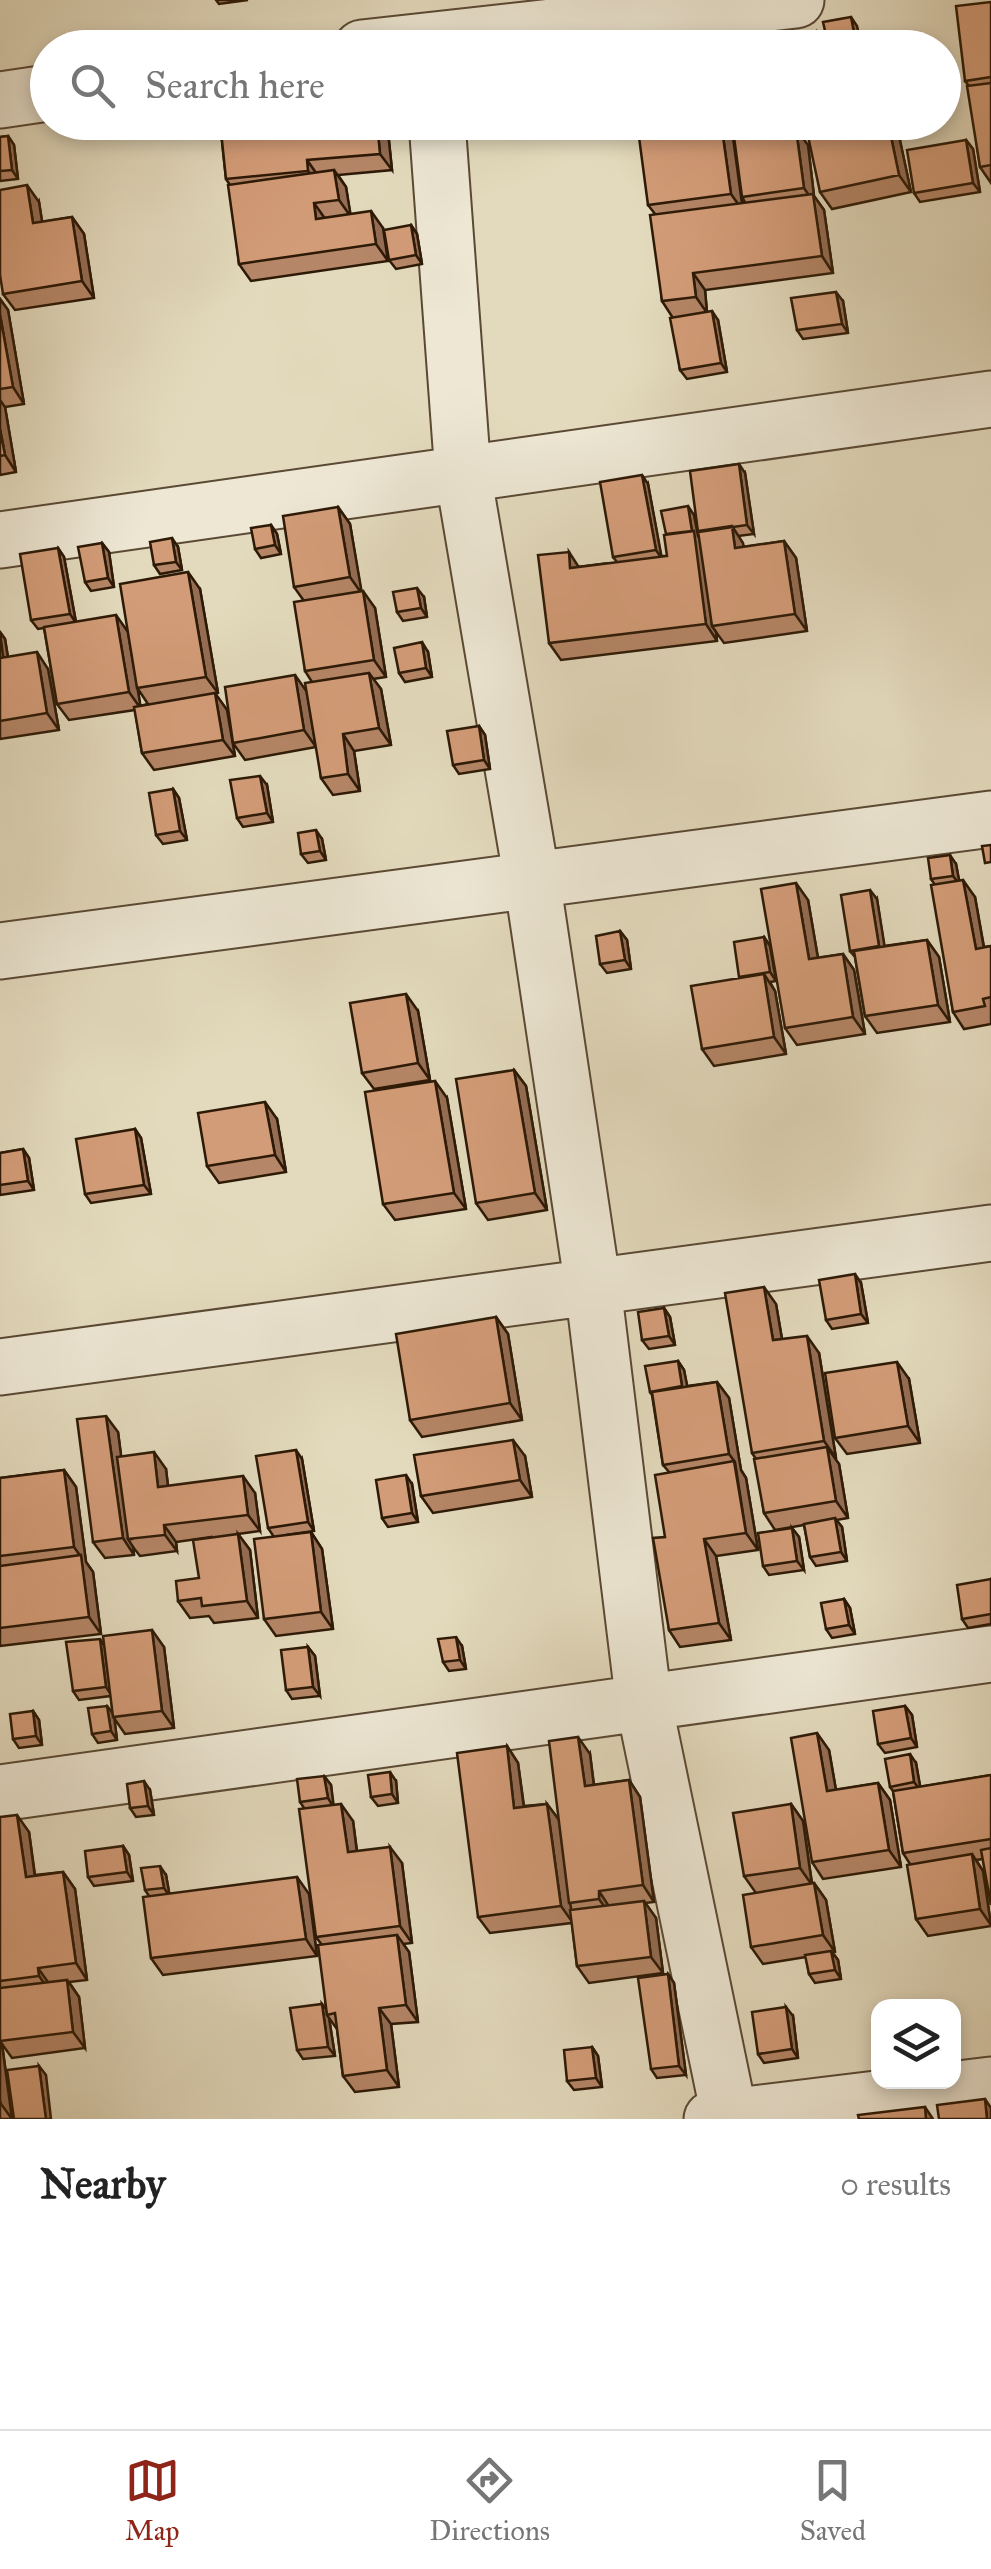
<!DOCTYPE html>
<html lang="en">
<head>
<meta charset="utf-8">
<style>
	body { margin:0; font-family:"IM FELL Great Primer",serif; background:#f2f2f2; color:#222 }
	.controls { position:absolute; right:30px; bottom:30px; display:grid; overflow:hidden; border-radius:20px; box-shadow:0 5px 15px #0003 }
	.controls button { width:90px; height:90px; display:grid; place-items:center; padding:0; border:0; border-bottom:2px solid #e0e0e0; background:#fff; color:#222; font:50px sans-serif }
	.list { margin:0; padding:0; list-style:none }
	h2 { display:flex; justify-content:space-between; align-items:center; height:130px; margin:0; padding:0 40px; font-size:42px }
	h2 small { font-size:32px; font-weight:400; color:#767676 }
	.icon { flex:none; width:55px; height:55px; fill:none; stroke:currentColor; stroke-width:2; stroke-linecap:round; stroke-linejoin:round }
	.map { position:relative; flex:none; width:991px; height:2119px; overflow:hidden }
	.search { position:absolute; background:#fff; box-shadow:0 5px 15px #0003; left:30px; right:30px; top:30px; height:110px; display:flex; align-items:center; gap:25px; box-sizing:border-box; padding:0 35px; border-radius:55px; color:#767676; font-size:38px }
	.sheet { height:310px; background:#fff }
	nav { display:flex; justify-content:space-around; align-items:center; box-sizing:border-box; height:140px; border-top:2px solid #e0e0e0; background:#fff; font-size:28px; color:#767676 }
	nav a { display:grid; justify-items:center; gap:5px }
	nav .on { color:#8f2418 }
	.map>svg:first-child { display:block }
</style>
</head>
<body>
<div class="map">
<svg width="991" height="2119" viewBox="0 0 991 2119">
	<rect width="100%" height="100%" fill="#e3dabd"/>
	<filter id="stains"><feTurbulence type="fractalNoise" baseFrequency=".002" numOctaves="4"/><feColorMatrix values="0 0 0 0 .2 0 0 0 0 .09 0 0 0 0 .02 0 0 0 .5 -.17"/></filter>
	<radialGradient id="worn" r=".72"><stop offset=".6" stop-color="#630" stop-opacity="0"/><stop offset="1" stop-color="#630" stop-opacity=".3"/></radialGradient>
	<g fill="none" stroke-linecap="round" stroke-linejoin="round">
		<!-- minor casing -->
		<g stroke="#5a4934" stroke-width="59">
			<path id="minor" d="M362 48 796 0
				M0 100 48 93
				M437 122 463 474 532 880 593 1287 644 1704 730 2119
				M0 540 991 399
				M0 951 991 819
				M0 1367 991 1233
				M0 1793 991 1654
				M712 2119 991 2085"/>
		</g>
		<!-- minor -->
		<use href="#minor" stroke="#ede7d4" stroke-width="55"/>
	</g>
	<!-- wall -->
	<path fill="#b58667" stroke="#2c1906" stroke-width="2.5" fill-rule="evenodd" d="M216 0H248L219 4Z
		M991 2V183L980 167 969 86 965 81Z
		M220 122H387L392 170 338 175 346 187 350 214 383 228 388 261 251 281 239 264 230 185 226 179Z
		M896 122 911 192 832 209 820 192Z
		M732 130 742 203 745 202 742 197 808 145 814 196 824 210 833 273 705 290 707 312 718 320 727 372 687 379 680 370 673 318 662 301 655 214 648 205Z
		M8 136 14 145 18 179 0 181V137Z
		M966 140 973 149 980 192 920 202 914 193Z
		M39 202 42 222 72 217 84 234 94 298 15 310 3 294Z
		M411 225 417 234 422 264 396 269 389 260Z
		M0 299 8 310 24 404 5 407 16 472 0 475Z
		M843 301 848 333 803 339 797 330Z
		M745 473 754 534 738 536 744 547 784 541 796 558 807 631 724 643 716 632 717 641 561 660 549 643 579 567 617 562 613 557 648 484 661 556H667L694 515 700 539Z
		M338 507 350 524 361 591 375 608 386 677 373 679 381 689 391 745 354 751 360 791 333 795 321 778 312 682 305 671 304 601 294 587Z
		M271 525 277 534 281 554 261 558 255 549Z
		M102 543 109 552 114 587 91 591 85 582Z
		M178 547 182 570 160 574 154 565Z
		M58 548 64 557 76 622 127 631 200 589 218 693 215 694 227 710 235 756 154 770 142 753 135 710 69 720 57 704 44 628 38 629 31 620ZM138 689 148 704 140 706Z
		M424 597 427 617 403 621 397 612Z
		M0 632 5 639 8 657 48 669 59 730 0 739Z
		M428 652 432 677 405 682 399 673Z
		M307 692 316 747 245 760 233 743Z
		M479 726 485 735 490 769 459 774 453 765Z
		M267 785 273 822 243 827 237 818Z
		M173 789 179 798 187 840 163 844 156 835Z
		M322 839 326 860 308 863 301 854Z
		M956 864 959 881 975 897 984 947 991 946V1024L964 1029 953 1012 935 885 931 879Z
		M877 899 884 946 927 940 939 957 950 1022 877 1033 865 1016 855 957 850 951Z
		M808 900 818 958 843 954 854 970 865 1034 797 1045 785 1028Z
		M620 931 627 940 631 969 607 973 600 964Z
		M764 937 770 946 776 981 770 982 775 991 786 1054 714 1066 702 1049Z
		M418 1011 430 1080 374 1089 362 1073Z
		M514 1070 526 1086 547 1210 488 1220 476 1203Z
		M447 1098 466 1209 395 1220 383 1204Z
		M277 1119 286 1172 219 1183 207 1166Z
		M135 1129 141 1138 151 1194 91 1203 85 1194Z
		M23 1149 29 1158 34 1190 0 1195V1153Z
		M861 1283 868 1323 832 1329 826 1320Z
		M776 1304 782 1339 819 1353 836 1458H834L839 1464 848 1518 836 1520 842 1527 847 1561 816 1566 810 1557 804 1525 775 1530 764 1513 756 1459 752 1453Z
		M664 1308 670 1317 675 1345 649 1349 642 1340Z
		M496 1317 508 1334 522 1420 422 1437 410 1420Z
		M678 1361 684 1370 687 1386 717 1382 729 1398 741 1470 746 1478 758 1550 716 1556 731 1640 680 1647 669 1630 665 1537 669 1472 663 1465 652 1395 650 1392Z
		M909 1379 920 1443 847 1454 835 1438Z
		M118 1432 121 1456 166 1469 168 1486 255 1493 260 1531 238 1534 250 1550 258 1618 214 1623 209 1616 190 1618 178 1601 199 1578 211 1537 176 1542 177 1551 140 1556 133 1547 134 1555 105 1558 93 1542Z
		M525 1456 532 1497 433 1513 421 1496Z
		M302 1459 314 1531 286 1535 311 1532 322 1549 333 1629 276 1636 264 1619 274 1537 268 1528Z
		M64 1470 76 1487 86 1562 93 1572 101 1634 0 1646V1478Z
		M412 1484 418 1522 388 1527 382 1518Z
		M792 1528 799 1537 804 1570 769 1575 763 1566Z
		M991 1579V1624L968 1628 962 1619Z
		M844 1599 850 1608 855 1634 832 1638 826 1629Z
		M104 1645 164 1647 174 1728 125 1734 114 1718 117 1740 98 1743 92 1734 107 1706 113 1714 111 1696 79 1700 73 1691Z
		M462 1646 466 1669 449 1671 443 1662Z
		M308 1647 315 1656 320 1696 292 1699 286 1690Z
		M905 1706 912 1715 917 1747 885 1753 878 1744Z
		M33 1711 39 1720 42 1745 19 1748 13 1739Z
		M507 1746 518 1763 524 1806 547 1804 559 1820 590 1754 594 1785 629 1780 640 1797 654 1902 645 1903 656 1918 663 1973 589 1983 577 1966 572 1923 490 1933 478 1917Z
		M829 1750 836 1790 878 1783 890 1800 901 1867 823 1879 812 1862Z
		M916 1763 920 1787 991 1775V1905L983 1859 976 1860 983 1871 991 1926 928 1936 916 1919 910 1864 903 1853 893 1791 890 1787Z
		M324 1776 331 1785 333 1805 353 1821 357 1851 402 1863 412 1943 403 1944 409 1952 418 2022 391 2024 399 2087 355 2092 343 2076 337 2029 329 2018 335 2056 303 2059 297 2050 326 2010 322 1945 316 1937 304 1808 300 1802Z
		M396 1781 398 1803 378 1806 371 1797Z
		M150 1790 154 1815 136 1817 130 1808Z
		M791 1804 803 1821 812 1883H814L826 1900 835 1952 833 1953 838 1960 841 1979 815 1983 809 1974 806 1957 763 1964 751 1947 756 1893 744 1876Z
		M0 1817 29 1832 35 1875 63 1872 75 1889 87 1980 69 1982 79 1997 85 2048 12 2058 2 2044 12 2119H0Z
		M123 1846 129 1855 133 1881 94 1886 88 1877Z
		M166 1875 169 1893 309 1894 317 1956 163 1975 151 1958 149 1896 145 1890Z
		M668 1974 674 1983 686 2075 657 2078 651 2069Z
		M793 2016 798 2058 764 2063 758 2054Z
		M592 2047 598 2056 602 2087 574 2090 567 2081Z"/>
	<!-- shaded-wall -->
	<path fill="#946d54" stroke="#2c1906" stroke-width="2.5" d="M851 17 857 26 862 48H857Z
		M818 33 825 42V48H820Z
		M671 34 681 48H673Z
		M377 122H387L392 170 380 154Z
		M721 122H726L732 130 743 211 731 194Z
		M888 122H896L911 192 899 175Z
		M796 129 808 145 814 196 824 210 833 273 822 256 814 203 804 188Z
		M8 136 14 145 18 179 12 170Z
		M966 140 973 149 980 192 973 183Z
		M307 160 319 177 320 188 308 171Z
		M334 170 346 187 351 217 339 200Z
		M27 185 39 202 45 240 33 223Z
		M314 203 326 220 316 219Z
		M371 211 383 228 388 261 376 244Z
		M72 217 84 234 94 298 82 281Z
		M411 225 417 234 422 264 416 255Z
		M693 273 705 290 707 313 696 297Z
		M836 292 843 301 848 333 842 324Z
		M0 299 8 310 24 404 13 387 0 315Z
		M712 311 718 320 727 372 721 363Z
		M0 400 5 407 16 472 5 455 0 429Z
		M739 464 745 473 754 534 747 525Z
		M642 475 648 484 662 559 656 550Z
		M688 506 694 515 698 536 706 548 712 626 716 632 717 641 706 624Z
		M338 507 350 524 362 594 350 577Z
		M271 525 277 534 281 554 275 545Z
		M732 526 743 543 747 565 735 548Z
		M172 538 178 547 182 570 176 562Z
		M784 541 796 558 807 631 795 614Z
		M102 543 109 552 114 587 108 578Z
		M58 548 64 557 76 623 70 614Z
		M569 552 580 569 570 568Z
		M188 572 200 589 218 693 206 677Z
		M417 588 424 597 427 617 421 608Z
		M363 591 375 608 386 677 374 660Z
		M116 615 128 632 141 709 129 692Z
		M0 632 5 639 9 665 3 656Z
		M422 642 428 652 432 677 426 668Z
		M37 652 48 669 59 730 47 713Z
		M369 673 381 689 391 745 379 728Z
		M295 675 307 692 316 747 304 730Z
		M215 693 227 710 235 756 223 740Z
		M479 726 485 735 490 769 484 760Z
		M343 734 354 751 360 791 348 774Z
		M260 776 267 785 273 822 267 813Z
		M173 789 179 798 187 840 180 831Z
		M316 830 322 839 326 860 320 851Z
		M950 855 956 864 960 885 953 876Z
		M963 880 975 897 987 966 976 949Z
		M796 883 808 900 821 976 809 959Z
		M870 890 877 899 886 955 879 946Z
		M620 931 627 940 631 969 625 960Z
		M764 937 770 946 776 981 770 972Z
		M927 940 939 957 950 1022 938 1005Z
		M843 954 854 970 865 1034 853 1017Z
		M764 974 775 991 786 1054 774 1037Z
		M406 994 418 1011 430 1080 418 1063Z
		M514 1070 526 1086 547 1210 535 1193Z
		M435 1081 447 1098 466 1209 454 1193Z
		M265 1102 277 1119 286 1172 275 1155Z
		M135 1129 141 1138 151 1194 144 1185Z
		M23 1149 29 1158 34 1190 28 1181Z
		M855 1274 861 1283 868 1323 861 1314Z
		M764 1287 776 1304 785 1357 773 1340Z
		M664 1308 670 1317 675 1345 669 1336Z
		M496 1317 508 1334 522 1420 510 1403Z
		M807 1336 819 1353 836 1458 824 1441Z
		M678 1361 684 1370 689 1395 682 1386Z
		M897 1362 909 1379 920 1443 908 1426Z
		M717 1382 729 1398 741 1470 746 1478 758 1550 746 1533 735 1462 729 1454Z
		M106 1416 118 1432 132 1539H128L133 1547 134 1555 123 1538Z
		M513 1440 525 1456 532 1497 520 1480Z
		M827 1447 839 1464 848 1518 836 1501Z
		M296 1450 302 1459 314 1531 308 1522Z
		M154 1452 166 1469 170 1504 158 1487Z
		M64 1470 76 1487 86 1562 93 1572 101 1634 89 1617 81 1557 74 1547Z
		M406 1475 412 1484 418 1522 412 1513Z
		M243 1476 255 1493 260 1531 248 1515Z
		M835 1518 842 1527 847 1561 841 1552Z
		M164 1525 176 1542 177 1551 165 1535Z
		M792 1528 799 1537 804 1570 797 1561Z
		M311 1532 322 1549 333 1629 321 1612Z
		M238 1534 250 1550 258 1618 247 1601Z
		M704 1539 716 1556 731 1640 719 1623Z
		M844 1599 850 1608 855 1634 849 1625Z
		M152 1630 164 1647 174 1728 162 1711Z
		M456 1637 462 1646 466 1669 460 1660Z
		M100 1639 106 1648 112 1696 106 1687Z
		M308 1647 315 1656 320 1696 313 1687Z
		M107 1706 114 1715 117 1740 111 1731Z
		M905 1706 912 1715 917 1747 911 1738Z
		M33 1711 39 1720 42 1745 36 1736Z
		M817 1733 829 1750 839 1808 827 1791Z
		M578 1737 590 1754 596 1803 585 1786Z
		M507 1746 518 1763 526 1824 514 1808Z
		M910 1754 916 1763 921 1791 914 1782Z
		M390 1772 396 1781 398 1803 392 1794Z
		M324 1776 331 1785 334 1808 328 1798Z
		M629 1780 640 1797 654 1902 643 1885Z
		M144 1781 150 1790 154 1815 148 1806Z
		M878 1783 890 1800 901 1867 889 1850Z
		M341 1804 353 1821 359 1869 348 1852Z
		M547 1804 559 1820 573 1923 561 1906Z
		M791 1804 803 1821 812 1885 800 1868Z
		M17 1815 29 1832 37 1893 26 1877Z
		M123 1846 129 1855 133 1881 127 1872Z
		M390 1847 402 1863 412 1943 400 1926Z
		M972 1854 983 1871 991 1925 980 1909Z
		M160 1866 166 1875 170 1897 164 1888Z
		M63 1872 75 1889 87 1980 76 1963Z
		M297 1877 309 1894 317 1956 306 1939Z
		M814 1883 826 1900 835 1952 823 1935Z
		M599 1891 610 1908 611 1916 599 1899Z
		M644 1901 656 1918 663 1973 651 1957Z
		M397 1935 409 1952 418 2022 406 2005Z
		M831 1951 838 1960 841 1979 835 1970Z
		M38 1968 50 1985 51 1993 39 1976Z
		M668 1974 674 1983 686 2075 679 2066Z
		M67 1980 79 1997 85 2048 73 2032Z
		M322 2004 329 2013 327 2015 329 2018 335 2056 328 2047Z
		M786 2007 793 2016 798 2058 792 2049Z
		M379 2008 391 2024 399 2087 387 2070Z
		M0 2025V2041L2 2044 12 2119 1 2104 0 2100Z
		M592 2047 598 2056 602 2087 596 2078Z
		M39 2066 46 2075 51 2119H46Z
		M985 2099 991 2108V2119H987Z
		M925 2107 933 2119H926Z"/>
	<!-- building -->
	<path fill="#d39c78" stroke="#2c1906" stroke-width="2.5" d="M991 2V77L965 81 956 6Z
		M851 17 857 48H829L823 22Z
		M818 33 820 48H795L793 37Z
		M671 34 673 48H627L626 40Z
		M991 83V165L980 167 967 86Z
		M220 122H377L380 154 307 160 308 171 226 179Z
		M637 122H721L731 194 648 205Z
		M805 122H888L899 175 820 192Z
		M796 129 804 188 742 197 734 137Z
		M8 136 12 170 0 171V137Z
		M966 140 973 183 914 193 907 150Z
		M334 170 339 200 314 203 316 219 371 211 376 244 239 264 228 185Z
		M27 185 33 223 72 217 82 281 3 294 0 275V190Z
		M813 194 822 256 693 273 696 297 662 301 650 215Z
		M411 225 416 255 389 260 384 230Z
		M836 292 842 324 797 330 791 298Z
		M712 311 721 363 680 370 670 318Z
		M0 315 13 387 0 389Z
		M0 429 5 455 0 456Z
		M739 464 747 525 698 532 690 471Z
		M642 475 656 550 613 557 600 482Z
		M688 506 692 531 666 534 661 511Z
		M338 507 350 577 294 587 283 516Z
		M271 525 275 545 255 549 251 528Z
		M732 526 735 548 784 541 795 614 712 626 698 531Z
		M694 531 706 624 549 643 538 555 569 552 570 568 667 556 664 535Z
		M172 538 176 562 154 565 150 542Z
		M102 543 108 578 85 582 78 547Z
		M58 548 70 614 31 620 20 554Z
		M188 572 206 677 137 688 120 584Z
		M417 588 421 608 397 612 393 592Z
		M363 591 374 660 305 671 294 602Z
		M116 615 129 692 57 704 44 627Z
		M422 642 426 668 399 673 394 648Z
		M37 652 47 713 0 721V658Z
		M369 673 379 728 343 734 348 774 321 778 305 683Z
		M295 675 304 730 233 743 225 687Z
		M215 693 223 740 142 753 134 707Z
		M479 726 484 760 453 765 447 731Z
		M260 776 267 813 237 818 230 780Z
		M173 789 180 831 156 835 149 793Z
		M316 830 320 851 301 854 298 833Z
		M991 845V862L985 863 982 846Z
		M950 855 953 876 931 879 928 858Z
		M963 880 976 949 991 946V997L983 999 985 1006 953 1012 931 885Z
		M796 883 809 959 843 954 853 1017 785 1028 761 889Z
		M870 890 879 946 850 951 841 895Z
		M620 931 625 960 600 964 596 936Z
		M764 937 770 972 739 977 734 942Z
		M927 940 938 1005 865 1016 854 951Z
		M764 974 774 1037 702 1049 691 986Z
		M406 994 418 1063 362 1073 350 1003Z
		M514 1070 535 1193 476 1203 456 1079Z
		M435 1081 454 1193 383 1204 365 1092Z
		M265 1102 275 1155 207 1166 198 1113Z
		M135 1129 144 1185 85 1194 76 1139Z
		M23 1149 28 1181 0 1185V1153Z
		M855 1274 861 1314 826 1320 819 1280Z
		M764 1287 773 1340 807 1336 824 1441 752 1453 725 1293Z
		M664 1308 669 1336 642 1340 638 1312Z
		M496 1317 510 1403 410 1420 396 1334Z
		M678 1361 682 1386 650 1392 645 1366Z
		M897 1362 908 1426 835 1438 825 1373Z
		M717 1382 729 1454 663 1465 652 1392Z
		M106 1416 123 1538 93 1542 77 1419Z
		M513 1440 520 1480 421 1496 414 1455Z
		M827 1447 836 1501 764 1513 754 1459Z
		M296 1450 308 1522 268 1528 256 1456Z
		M154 1452 158 1487 243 1476 248 1515 164 1525 165 1535 128 1539 117 1457Z
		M734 1461 746 1533 704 1539 719 1623 669 1630 653 1538 665 1537 655 1475Z
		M64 1470 74 1547 0 1556V1478Z
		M406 1475 412 1513 382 1518 376 1480Z
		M835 1518 841 1552 810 1557 804 1524Z
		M792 1528 797 1561 763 1566 758 1533Z
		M311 1532 321 1612 264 1619 254 1539Z
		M238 1534 247 1601 202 1606 201 1598 178 1601 176 1581 199 1578 193 1540Z
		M81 1555 89 1617 0 1628V1566Z
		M991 1579V1614L962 1619 957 1585Z
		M844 1599 849 1625 826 1629 821 1603Z
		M152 1630 162 1711 113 1717 103 1636Z
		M456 1637 460 1660 443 1662 438 1639Z
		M100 1639 106 1687 73 1691 66 1642Z
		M308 1647 313 1687 286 1690 281 1650Z
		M107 1706 111 1731 92 1734 88 1708Z
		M905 1706 911 1738 878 1744 873 1711Z
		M33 1711 36 1736 13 1739 10 1714Z
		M817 1733 827 1791 878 1783 889 1850 812 1862 791 1738Z
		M578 1737 585 1786 629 1780 643 1885 599 1891V1899L569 1903 549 1741Z
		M507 1746 514 1808 547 1804 561 1906 478 1917 457 1753Z
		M910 1754 914 1782 890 1787 885 1759Z
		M390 1772 392 1794 371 1797 368 1775Z
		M991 1775V1839L903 1853 893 1791Z
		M324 1776 328 1798 300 1802 297 1779Z
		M144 1781 148 1806 130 1808 127 1784Z
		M341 1804 348 1852 390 1847 400 1926 316 1937 299 1809Z
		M791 1804 800 1868 744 1876 733 1813Z
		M17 1815 26 1877 63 1872 76 1963 38 1968 39 1976 0 1981V1817Z
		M123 1846 127 1872 88 1877 85 1851Z
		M991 1848V1905L981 1850Z
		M972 1854 980 1909 916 1919 907 1865Z
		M160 1866 164 1888 145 1890 141 1868Z
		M297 1877 306 1939 151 1958 143 1897Z
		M814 1883 823 1935 751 1947 743 1895Z
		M644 1901 651 1957 577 1966 570 1910Z
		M397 1935 406 2005 379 2008 387 2070 343 2076 335 2013 327 2015 318 1945Z
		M831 1951 835 1970 809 1974 805 1955Z
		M668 1974 679 2066 651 2069 638 1978Z
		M67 1980 73 2032 0 2041V1988Z
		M322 2004 328 2047 297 2050 290 2008Z
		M786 2007 792 2049 758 2054 752 2012Z
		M592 2047 596 2078 567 2081 564 2050Z
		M39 2066 46 2119H14L7 2070Z
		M985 2099 987 2119H939L937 2105Z
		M925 2107 926 2119H859L858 2115Z"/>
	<rect width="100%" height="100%" filter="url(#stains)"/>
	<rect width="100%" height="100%" fill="url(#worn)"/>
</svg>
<div class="controls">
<button><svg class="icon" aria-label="layers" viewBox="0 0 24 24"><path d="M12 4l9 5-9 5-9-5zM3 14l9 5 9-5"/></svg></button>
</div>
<div class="search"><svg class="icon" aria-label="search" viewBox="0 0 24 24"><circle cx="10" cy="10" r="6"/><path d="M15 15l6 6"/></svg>Search here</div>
</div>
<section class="sheet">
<h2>Nearby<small>0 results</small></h2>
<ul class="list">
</ul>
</section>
<nav>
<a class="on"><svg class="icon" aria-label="map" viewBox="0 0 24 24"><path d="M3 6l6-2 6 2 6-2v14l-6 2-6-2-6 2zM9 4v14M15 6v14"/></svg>Map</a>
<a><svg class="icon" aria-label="directions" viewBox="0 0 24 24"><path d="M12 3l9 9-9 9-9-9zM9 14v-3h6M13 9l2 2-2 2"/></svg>Directions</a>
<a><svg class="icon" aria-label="saved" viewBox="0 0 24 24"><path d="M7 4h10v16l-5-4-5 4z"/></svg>Saved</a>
</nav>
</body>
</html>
